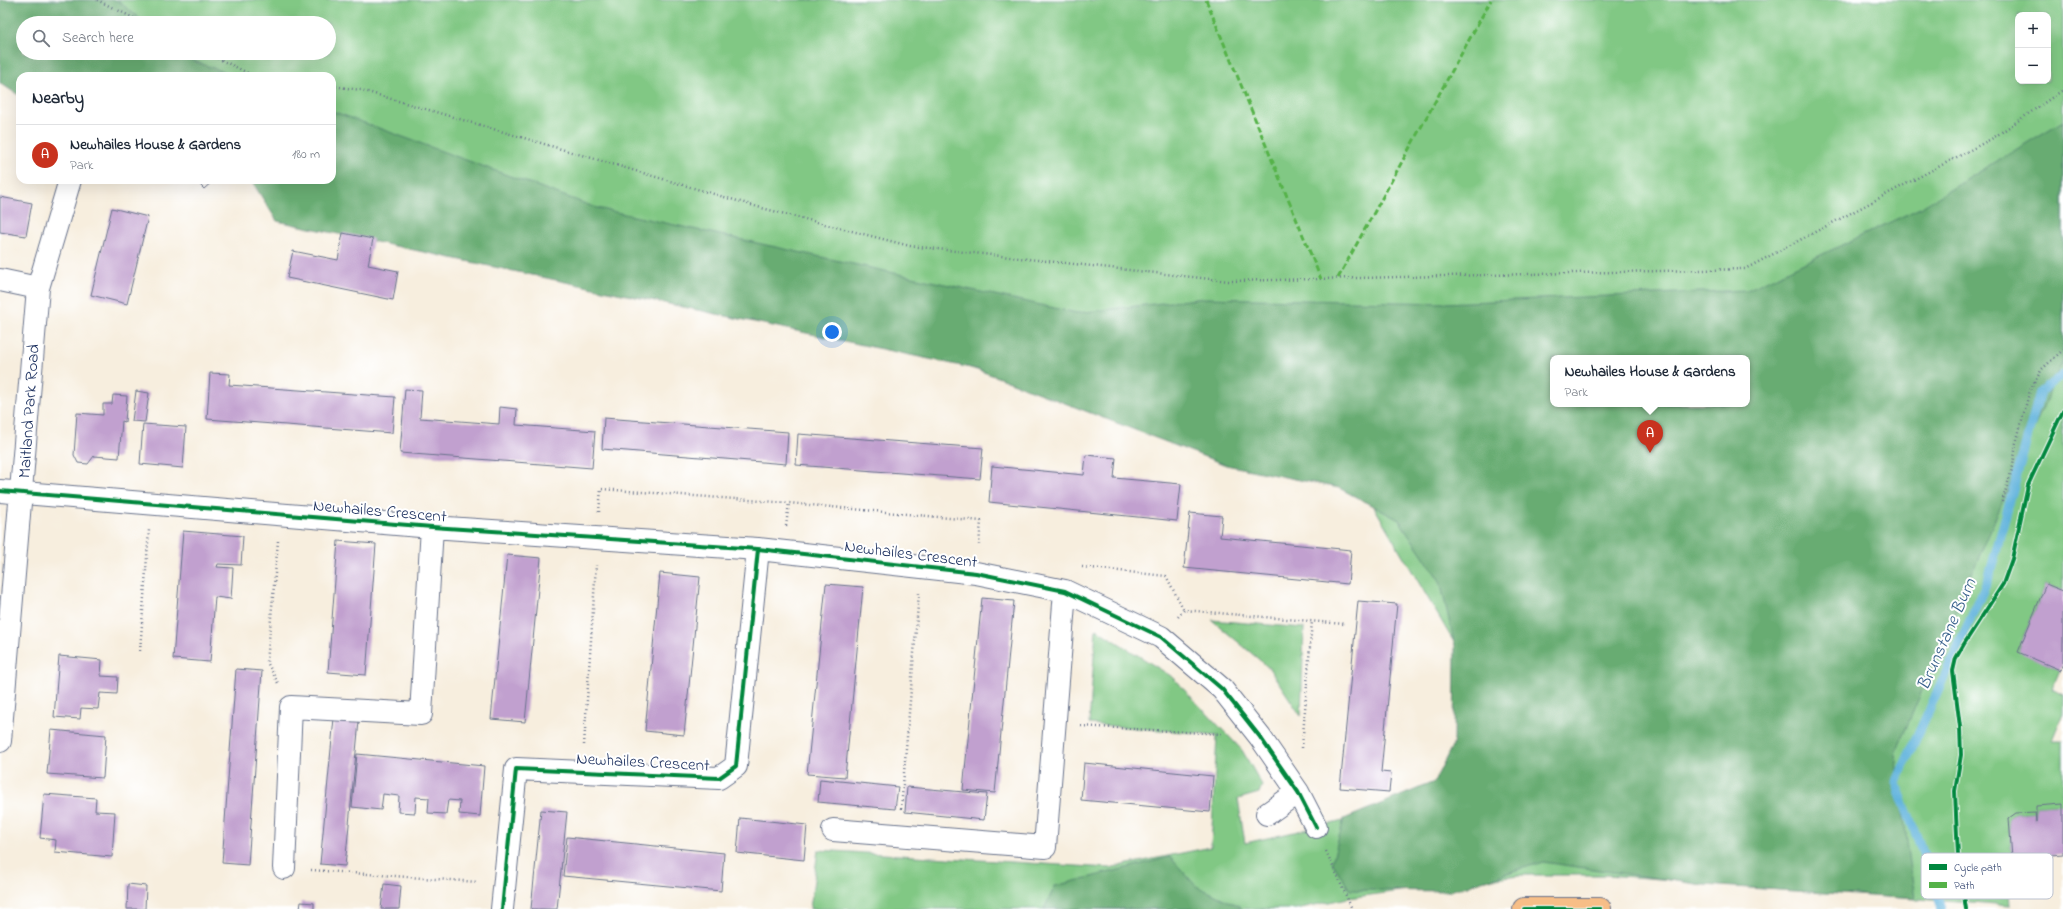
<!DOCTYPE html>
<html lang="en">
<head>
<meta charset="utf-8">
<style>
	body { margin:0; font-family:"Indie Flower",sans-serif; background:#f6f6f7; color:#1f2937 }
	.controls { position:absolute; right:12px; top:12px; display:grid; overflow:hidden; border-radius:8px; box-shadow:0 4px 16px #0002 }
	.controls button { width:36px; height:36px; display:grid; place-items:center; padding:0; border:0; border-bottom:1px solid #e0e1e3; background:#fff; color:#1f2937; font:20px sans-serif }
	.you { position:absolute; left:832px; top:332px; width:14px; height:14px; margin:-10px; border:3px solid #fff; border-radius:50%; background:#1a73e8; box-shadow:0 0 0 6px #1a73e833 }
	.badge { display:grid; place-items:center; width:26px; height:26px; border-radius:50%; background:#c8321e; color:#fff; font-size:13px; font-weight:700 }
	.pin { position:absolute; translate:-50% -33px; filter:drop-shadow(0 1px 2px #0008) }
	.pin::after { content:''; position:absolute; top:21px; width:14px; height:12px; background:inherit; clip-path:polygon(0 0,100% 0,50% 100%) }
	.popup { position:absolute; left:1550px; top:355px; width:200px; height:52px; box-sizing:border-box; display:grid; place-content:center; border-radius:8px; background:#fff; filter:drop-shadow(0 1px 3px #0005); font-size:13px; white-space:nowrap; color:#747a83 }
	.popup b { font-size:15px; color:#1f2937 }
	.popup::after { content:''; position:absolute; left:50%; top:100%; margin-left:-8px; border:8px solid transparent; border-top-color:#fff }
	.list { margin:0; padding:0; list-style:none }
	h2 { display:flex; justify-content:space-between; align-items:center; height:52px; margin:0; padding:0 16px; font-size:17px }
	h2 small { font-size:13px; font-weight:400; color:#747a83 }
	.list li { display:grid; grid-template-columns:26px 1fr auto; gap:12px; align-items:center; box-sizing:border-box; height:60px; padding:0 16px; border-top:1px solid #e0e1e3 }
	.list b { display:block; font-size:15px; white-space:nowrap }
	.list p { margin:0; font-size:13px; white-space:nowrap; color:#747a83 }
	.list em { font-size:13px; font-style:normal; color:#747a83 }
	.icon { flex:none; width:22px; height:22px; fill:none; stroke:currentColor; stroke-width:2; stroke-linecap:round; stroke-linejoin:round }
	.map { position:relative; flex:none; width:2063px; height:909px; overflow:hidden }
	.search { position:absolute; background:#fff; box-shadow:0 4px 16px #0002; left:16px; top:16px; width:320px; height:44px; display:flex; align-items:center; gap:10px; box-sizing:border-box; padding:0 14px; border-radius:22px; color:#747a83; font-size:15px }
	.panel { position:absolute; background:#fff; box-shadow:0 4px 16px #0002; left:16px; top:72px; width:320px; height:112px; border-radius:12px }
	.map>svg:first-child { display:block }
</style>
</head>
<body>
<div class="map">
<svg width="2063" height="909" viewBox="0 0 2063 909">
	<rect width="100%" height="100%" fill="#fff"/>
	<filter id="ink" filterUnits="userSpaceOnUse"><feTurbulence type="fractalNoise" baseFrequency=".025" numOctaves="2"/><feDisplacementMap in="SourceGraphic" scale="8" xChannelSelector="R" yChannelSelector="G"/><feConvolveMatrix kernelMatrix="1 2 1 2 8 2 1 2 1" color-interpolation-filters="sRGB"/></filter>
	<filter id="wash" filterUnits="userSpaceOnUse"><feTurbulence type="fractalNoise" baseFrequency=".012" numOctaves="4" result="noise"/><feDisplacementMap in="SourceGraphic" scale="16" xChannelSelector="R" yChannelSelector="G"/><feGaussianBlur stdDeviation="0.9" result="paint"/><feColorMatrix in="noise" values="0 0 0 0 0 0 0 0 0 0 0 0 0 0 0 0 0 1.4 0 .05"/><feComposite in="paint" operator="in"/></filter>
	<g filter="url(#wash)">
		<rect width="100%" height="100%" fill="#f7eede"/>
		<!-- green -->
		<path fill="#81c884" stroke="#4e7c71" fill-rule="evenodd" d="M78 0H2063V591L2046 584 2018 651 2060 670 2052 689 2063 695V714L2052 740H2063V804L2036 806V822L2035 812 2016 813 2009 818 2012 858H2006L2009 906 1608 875H1518L1348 898 1296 909H810L818 850 1109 868 1211 847 1217 735 1089 724 1096 629 1171 676 1242 750 1262 785 1259 793 1238 799 1245 843 1455 796 1465 661 1363 488 332 173V76H171L142 53H329V23H106ZM2018 15H2048V81H2018ZM1553 358H1747V404H1553Z
			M1212 620 1304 628 1301 716 1269 668Z"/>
		<!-- forest -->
		<path fill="#68ac72" stroke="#426e68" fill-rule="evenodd" d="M0 0H117L145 23H23V53H181L188 59 236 76H20V96L0 83Z
			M332 111 597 208 1077 313 1205 298 1445 303 1747 290 1920 208 2063 121V360L1895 754 1915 899 1704 885 1543 862 1450 891 1350 890 1332 862 1344 819 1434 782 1454 742 1455 646 1440 581 1399 520 1339 488 1226 465 976 369 277 221 251 180H332ZM1553 358H1747V404H1553Z
			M1170 857 1196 886 1241 907 1240 909H1044L1055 886Z"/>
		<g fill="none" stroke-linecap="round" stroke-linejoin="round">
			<!-- stream -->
			<path stroke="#62b4dd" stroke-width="9" d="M1942 909 1930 871 1896 783 1988 580 2040 392 2063 375"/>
		</g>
		<g id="blocks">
			<!-- building -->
			<path fill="#c1a0cf" d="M195 180H214L204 189Z
				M0 197 32 203 26 236 0 232Z
				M112 208 148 217 127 304 91 295Z
				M343 233 373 239 368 265 398 271 393 300 287 278 293 251 338 260Z
				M210 373 230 374 229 385 395 397 392 433 207 419Z
				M405 389 422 390 420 418 499 424 500 407 517 409 516 425 595 431 592 468 400 453Z
				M136 391 149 393 145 422 132 421Z
				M113 395 127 396 125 422 122 421 119 458 94 456 88 464 78 463 74 455 77 413 103 415V404H112Z
				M604 418 788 432 786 464 602 449Z
				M143 424 186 427 183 468 140 464Z
				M798 434 983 448 980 479 796 465Z
				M1086 455 1116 458 1114 478 1181 484 1177 521 989 502 992 466 1084 475Z
				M1190 513 1222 516 1220 537 1351 550 1348 584 1184 568Z
				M183 531 243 536 241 565 218 564 217 567 233 568 231 599 215 597 210 662 173 659Z
				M338 541 376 544 366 675 328 672Z
				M507 555 541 558 525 722 491 719Z
				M660 573 700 577 684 735 645 731Z
				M826 584 863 587 845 777 807 774Z
				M2046 584 2063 591V663L2060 670 2018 652Z
				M982 598 1014 601 995 793 963 790Z
				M1358 601 1397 604 1381 772 1391 773 1389 792 1340 788Z
				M59 656 102 660 101 676 118 677 117 694 100 693 98 709 81 708 80 719 54 717Z
				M236 669 262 671 248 865 222 863Z
				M334 718 359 721 345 866 320 864Z
				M51 730 106 735 103 778 47 774Z
				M357 754 484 766 480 816 459 814 460 801 448 800 446 814 428 813 429 798 416 797 415 813 398 812 399 796 383 794 381 810 352 807Z
				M1084 763 1213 776 1210 812 1081 800Z
				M820 779 898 787 895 809 818 802Z
				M907 787 987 794 984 820 905 812Z
				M44 794 96 798 95 811 115 812 112 857 55 852 56 840 40 838Z
				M2063 804V854L2012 858 2009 818 2016 813 2035 812 2036 822V806Z
				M541 810 567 812 557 909H531Z
				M740 818 807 825 804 860 737 853Z
				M567 837 724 853 721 891 563 876Z
				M128 884 146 886 145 909H127Z
				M384 884 401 886 399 909H381Z
				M301 902 314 903V909H300Z"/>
		</g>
	</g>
	<g filter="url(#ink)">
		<use href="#blocks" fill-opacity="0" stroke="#68728b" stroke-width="1"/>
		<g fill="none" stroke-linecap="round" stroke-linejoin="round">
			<!-- minor casing -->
			<g stroke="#68728b" stroke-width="24">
				<path id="minor" d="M0 280 38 288
					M0 491 432 527 758 549 976 573 1065 591 1161 637 1222 689 1260 737 1298 792 1316 827
					M0 741 38 288 70 180
					M1267 814 1298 792
					M833 830 1045 847 1065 591
					M284 868 291 707 421 714 432 527
					M502 909 516 769 719 778 736 766 758 549"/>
			</g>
			<!-- major casing -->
			<g stroke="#68728b" stroke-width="24">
				<path id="major" d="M1524 909H1600"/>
			</g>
			<!-- path -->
			<path stroke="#68728b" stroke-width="2.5" stroke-dasharray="1 3" stroke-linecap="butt" d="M97 0 144 23
				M207 53 252 75 258 76
				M332 86 361 90 758 207 910 246 1229 281 1745 269 1993 138 2063 90
				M2002 502 2013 466 2016 443 2030 390 2042 369 2063 350
				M599 512 601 489 789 503 981 521 979 545
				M786 526 789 503
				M278 541 267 662 279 685
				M1082 567 1166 576 1184 610
				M1178 617 1184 610 1344 624
				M140 651 149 530
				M1081 726 1222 734
				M584 745 596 565
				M1302 748 1312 621
				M901 809 919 593
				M1326 851 1352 909
				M311 870 478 882"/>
			<!-- minor -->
			<use href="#minor" stroke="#fff" stroke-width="22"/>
			<!-- major -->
			<use href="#major" stroke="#f7be87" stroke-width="22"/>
			<!-- quiet -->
			<path stroke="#55b248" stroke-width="3" stroke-dasharray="6 3" stroke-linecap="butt" d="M1206 0 1321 279
				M1338 278 1491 0"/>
			<!-- cycleway casing -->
			<g stroke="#fff" stroke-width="6">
				<path id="cycleway" d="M0 491 432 527 758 549 976 573 1065 591 1161 637 1222 689 1260 737 1298 792 1316 827
					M502 909 516 769 719 778 736 766 758 549
					M1524 909H1600
					M1966 909 1958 855 1956 815 1955 791 1961 755 1960 727 1953 671 1956 658 1964 644 2003 584 2012 559 2028 485 2063 411"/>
			</g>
			<!-- cycleway -->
			<use href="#cycleway" stroke="#00873e" stroke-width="4"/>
		</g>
	</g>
	<g text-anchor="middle" stroke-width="4" stroke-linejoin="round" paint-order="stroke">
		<!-- street labels -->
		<g font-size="17" fill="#1b2f5e" stroke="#fff">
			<text transform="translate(28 411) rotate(-86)" y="6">Maitland Park Road</text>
			<text transform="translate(380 510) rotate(5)" y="6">Newhailes Crescent</text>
			<text transform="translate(911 553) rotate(7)" y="6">Newhailes Crescent</text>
			<text transform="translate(643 761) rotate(3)" y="6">Newhailes Crescent</text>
		</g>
		<!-- water labels -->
		<g font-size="18" font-style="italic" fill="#345e8a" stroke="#fff">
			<text transform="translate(1946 634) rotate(-66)" y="6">Brunstane Burn</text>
		</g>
	</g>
	<!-- legend -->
	<rect x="1921" y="853" width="132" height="46" rx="6" fill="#fff" stroke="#bbc1cf" stroke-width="1"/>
	<rect x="1929" y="864" width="18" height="6" fill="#00873e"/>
	<rect x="1929" y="882" width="18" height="6" fill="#55b248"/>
	<g font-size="11" fill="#1b2f5e">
		<text x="1954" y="871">Cycle path</text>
		<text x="1954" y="889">Path</text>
	</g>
</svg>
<div class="controls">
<button>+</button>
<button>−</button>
</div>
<div class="you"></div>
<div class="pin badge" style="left:1650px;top:453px">A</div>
<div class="popup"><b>Newhailes House &amp; Gardens</b>Park</div>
<div class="search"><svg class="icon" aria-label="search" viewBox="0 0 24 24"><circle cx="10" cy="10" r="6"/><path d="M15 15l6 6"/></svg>Search here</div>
<section class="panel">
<h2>Nearby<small></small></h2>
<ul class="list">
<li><span class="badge">A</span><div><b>Newhailes House &amp; Gardens</b><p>Park</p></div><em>180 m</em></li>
</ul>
</section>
</div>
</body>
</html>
